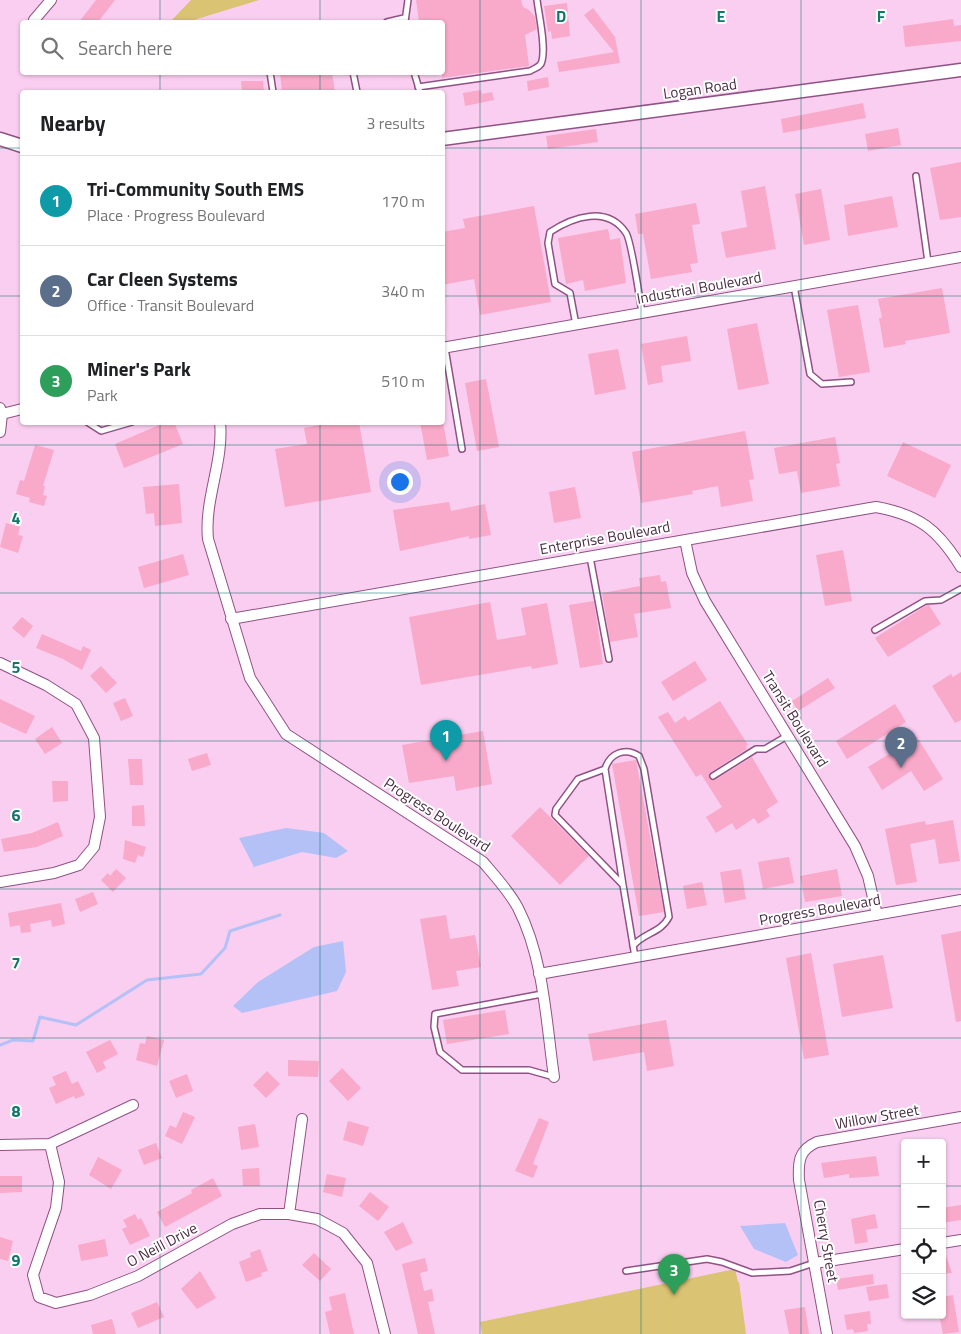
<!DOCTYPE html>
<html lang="en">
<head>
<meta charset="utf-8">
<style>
	body { margin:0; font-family:"Titillium Web",sans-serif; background:#f2f2f2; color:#202124 }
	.controls { position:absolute; right:15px; bottom:15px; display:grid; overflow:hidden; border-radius:5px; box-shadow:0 1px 4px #0004 }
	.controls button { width:45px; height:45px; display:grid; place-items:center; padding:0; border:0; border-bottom:1px solid #e0e0e0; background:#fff; color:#202124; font:25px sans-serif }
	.you { position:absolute; left:399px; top:481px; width:18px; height:18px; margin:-12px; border:4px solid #fff; border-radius:50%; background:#1a73e8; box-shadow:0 0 0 8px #1a73e833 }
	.badge { display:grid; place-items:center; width:32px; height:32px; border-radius:50%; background:#1c6f41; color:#fff; font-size:16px; font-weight:700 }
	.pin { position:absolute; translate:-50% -41px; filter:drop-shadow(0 1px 2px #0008) }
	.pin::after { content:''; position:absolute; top:26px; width:18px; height:15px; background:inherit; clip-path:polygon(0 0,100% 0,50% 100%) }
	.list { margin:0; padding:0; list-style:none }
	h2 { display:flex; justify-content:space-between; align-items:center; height:65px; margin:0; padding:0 20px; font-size:21px }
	h2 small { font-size:16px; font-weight:400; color:#757577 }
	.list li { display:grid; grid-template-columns:32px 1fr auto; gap:15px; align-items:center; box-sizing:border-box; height:90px; padding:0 20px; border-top:1px solid #e0e0e0 }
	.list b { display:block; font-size:19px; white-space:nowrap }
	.list p { margin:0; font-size:16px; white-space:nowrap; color:#757577 }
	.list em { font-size:16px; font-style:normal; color:#757577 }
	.icon { flex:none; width:28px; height:28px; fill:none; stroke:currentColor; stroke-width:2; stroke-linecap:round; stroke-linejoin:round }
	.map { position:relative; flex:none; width:961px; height:1334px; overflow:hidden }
	.search { position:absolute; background:#fff; box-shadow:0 1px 4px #0004; left:20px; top:20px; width:425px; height:55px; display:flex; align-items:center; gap:12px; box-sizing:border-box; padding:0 18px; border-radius:5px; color:#757577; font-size:19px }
	.panel { position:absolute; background:#fff; box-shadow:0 1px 4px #0004; left:20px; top:90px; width:425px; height:335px; border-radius:5px }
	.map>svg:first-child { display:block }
</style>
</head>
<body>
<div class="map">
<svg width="961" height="1334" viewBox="0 0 961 1334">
	<rect width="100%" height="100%" fill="#facef0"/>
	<!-- green -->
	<path fill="#dac373" d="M191 0H259L187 22H170Z
		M735 1269 738 1282H739L746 1334H482L480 1322Z"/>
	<!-- water -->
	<path fill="#b4c1f6" d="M286 828 324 833 348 851 336 858 302 852 254 867 239 838Z
		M343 941 346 972 337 991 242 1013 233 1006 258 982 314 947Z
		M785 1223 798 1255 786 1262 754 1249 740 1226Z"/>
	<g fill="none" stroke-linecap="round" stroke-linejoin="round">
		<!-- stream -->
		<path stroke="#b4c1f6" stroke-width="3" d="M0 1045 13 1040 33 1041 40 1017 76 1025 147 980 201 974 225 948 230 931 280 915"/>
	</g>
	<!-- building -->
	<path fill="#f9a9c9" d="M96 0H115L98 22H79Z
		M416 0H521L523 7 529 10 535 17 537 29 525 35 529 66 442 78V22H419Z
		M567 3 570 36 552 39 551 31 548 32 544 6Z
		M593 8 615 37 620 63 559 72 557 62 614 52 584 15Z
		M953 19 954 26 961 25V41L905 47 903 26Z
		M280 72H332L335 92H282Z
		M548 77 549 87 528 91 527 81Z
		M241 81H263L264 92H242Z
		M481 90 482 94 492 92 494 100 465 106 463 93Z
		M863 103 866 118 783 133 781 119Z
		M898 128 901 145 868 151 865 134Z
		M596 129 598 142 548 149 546 136Z
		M961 162V217L940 220 930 168Z
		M765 186 776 249 726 258 721 232 747 227 741 191Z
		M821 189 830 240 804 245 795 194Z
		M892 196 898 227 848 236 844 205Z
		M696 203 700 224 692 225 698 263 690 264 692 272 651 279 643 234H638L635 214Z
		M534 206 551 302 480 315 474 279 442 285V232L465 228 463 219Z
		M608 229 610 240 620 238 626 283 585 291 583 280 566 284 558 238Z
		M942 288 950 333 905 341 906 344 884 348 879 318H882L878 299Z
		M858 305 870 372 839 377 827 310Z
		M757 323 769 384 738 390 727 329Z
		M687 336 691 361 661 366 663 382 648 385 641 344Z
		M618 349 626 389 595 395 588 354Z
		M486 379 499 447 477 451 465 383Z
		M166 422H174L183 444 124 468 115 444Z
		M335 422H359L371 492 285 507 275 449 307 444 304 428Z
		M420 422H443L449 456 427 460Z
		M745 431 754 479 749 480 753 501 721 507 718 486 692 491 693 494 641 503 632 452Z
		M835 437 840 463 836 464 840 486 801 493 797 471 779 474 774 448Z
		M903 442 951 465 935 498 887 476Z
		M35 445 54 450 43 486H45L43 495 47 496 44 506 29 502 30 498 16 494 20 480 24 481Z
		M179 484 182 523 155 526 154 513 146 514 143 487Z
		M575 487 581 518 554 523 549 492Z
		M449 502 451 511 485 504 491 535 469 539V536L400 551 393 510Z
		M6 523 20 527 18 535 23 536 18 553 0 547Z
		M843 550 852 601 825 606 816 555Z
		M183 554 189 575 144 588 138 567Z
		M660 575 661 582 666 581 671 608 634 614 638 637 610 642 602 593 640 586 639 578Z
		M594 601 603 664 580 668 569 605Z
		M490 602 497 640 526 635 521 608 547 603 558 664 532 669 531 666 421 685 409 617Z
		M927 605H929L941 624 888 657 875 638Z
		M22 617 33 626 24 638 12 628Z
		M42 634 81 651 83 646 91 650 82 670 63 659 36 648Z
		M695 661 707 680 673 701 661 682Z
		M101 666 117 683 106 693 90 676Z
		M961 672V720L955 723 932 686 951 674 953 677Z
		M828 678 835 688 798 711 792 701Z
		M125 698 133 716 121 721 113 703Z
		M0 699 35 716 26 734 0 722Z
		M720 701 748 745 746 746 747 749 711 772 709 778 715 780 752 757 778 802 766 810 770 816 758 824 754 818 736 830 732 823 716 833 706 817 722 807 701 774 696 777 658 717 668 712 675 723 685 716 688 721Z
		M895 704 906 722 847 759 836 741Z
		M52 727 62 743 45 754 35 739Z
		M483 731 492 784 456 791 454 776 409 783 402 745Z
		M917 737 943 779 924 791 911 771 882 790 868 767Z
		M207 753 211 765 192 771 188 759Z
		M128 759H142L143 785H130Z
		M636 760 664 912 639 916 612 764Z
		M52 781H68V801L53 802Z
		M144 805 145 826H132V806Z
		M540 807 589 856 560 885 511 836Z
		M953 820 960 861 939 864 935 839 910 844 917 882 896 885 885 829 925 821 926 825Z
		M58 822 63 836 37 847 4 852 1 839 32 833Z
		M125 840 146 847 143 857 138 855 135 863 123 859Z
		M789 857 794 883 763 889 758 862Z
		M116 869 126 878 113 892 101 880 108 873 110 876Z
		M741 869 746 899 725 903 720 872Z
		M837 869 842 896 805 902 800 876Z
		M702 882 707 905 687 909 683 886Z
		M93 892 98 904 80 912 75 899Z
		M61 903 65 924 52 927 51 920 30 924 31 932 21 933 20 925 10 927 8 913Z
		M446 915 450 939 475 935 481 967 456 971 459 986 432 990 420 919Z
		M961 931V1021L956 1022 941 935Z
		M811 953 829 1055 804 1059 786 958Z
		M883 955 893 1008 842 1017 833 964Z
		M505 1010 509 1034 447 1044 443 1020Z
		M666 1020 674 1066 647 1071 644 1052 593 1061 588 1034Z
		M147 1036 164 1040 157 1066 136 1060 140 1043 145 1044Z
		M110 1040 118 1054 103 1062 106 1068 97 1073 86 1052Z
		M288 1060 319 1061 318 1077 288 1076Z
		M342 1068 361 1088 348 1101 329 1081Z
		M66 1071 72 1084 78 1081 85 1095 75 1099 74 1096 56 1104 49 1088 56 1085 52 1077Z
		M267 1071 280 1084 266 1098 253 1085Z
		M187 1074 193 1091 176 1098 169 1081Z
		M183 1112 195 1117 182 1144 165 1136 170 1125 176 1128Z
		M539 1118 549 1122 533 1164 538 1166 533 1178 515 1171Z
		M348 1121 369 1127 363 1146 343 1140Z
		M255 1124 259 1147 241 1150 238 1127Z
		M156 1143 162 1158 144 1165 138 1150Z
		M876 1156 879 1176 849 1178V1174L824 1178 821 1163Z
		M98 1157 122 1170 111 1189 89 1175Z
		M259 1168 260 1186H243L242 1169Z
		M327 1174 346 1178 342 1197 323 1192Z
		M0 1176H22V1192L0 1193Z
		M213 1178 222 1196 165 1227 157 1212 192 1193 191 1190Z
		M370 1192 389 1207 378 1221 359 1206Z
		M961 1205V1220L942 1223V1208Z
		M135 1214 138 1220 141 1218 150 1236 130 1245 122 1229 127 1227 123 1220Z
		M875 1214 878 1228 866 1230 868 1242 855 1244 851 1219Z
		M403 1222 413 1243 396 1251 384 1232Z
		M0 1237 13 1241 8 1261 0 1259Z
		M105 1239 108 1256 81 1261 78 1245Z
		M260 1249 268 1271 261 1273 262 1276 246 1282 239 1262 251 1257 250 1253Z
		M942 1250H944L952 1273 942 1274Z
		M314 1253 331 1269 320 1281 302 1265Z
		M425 1258 428 1271 420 1273 424 1291 432 1289 434 1301 428 1302 435 1334H418L402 1264Z
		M200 1271 216 1298 197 1309 181 1289Z
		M873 1274 874 1284 838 1290 836 1279Z
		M887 1284 889 1298 869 1301 866 1287Z
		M345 1293 354 1334H330L325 1312 332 1310 329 1297Z
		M953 1295 959 1332 943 1334 940 1319H942V1297Z
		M157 1302 164 1317 138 1328 131 1313Z
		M805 1307 809 1334H789L784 1310Z
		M870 1311 871 1324H867L868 1331 854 1333 853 1329 847 1330 844 1315Z
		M112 1319 116 1334H93L91 1325Z"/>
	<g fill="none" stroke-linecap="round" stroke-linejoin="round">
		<!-- service casing -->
		<g stroke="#905184" stroke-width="8">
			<path id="service" d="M387 22 404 18
				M405 22 408 0
				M270 72 273 92
				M353 72 357 92
				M414 72 420 92
				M418 87 530 71C535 68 541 67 542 61 546 46 539 16 537 0
				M916 176 928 262
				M794 286 810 374 822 384 851 382
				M576 325 570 293 555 284 548 243 550 232C573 217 607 205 626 233 631 240 640 300 642 313
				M445 348 462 449
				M87 422 101 431 132 422
				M590 557 609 659
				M875 630 925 601 941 600 961 589
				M605 769 578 779 556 809 555 815 623 885 635 957
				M713 776 756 749H765L787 736
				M623 885 605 769C610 753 625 747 639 756L644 769 669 917C661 933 643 933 633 946
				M542 994 435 1014 434 1027 440 1052 462 1070H529L554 1077
				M626 1271 707 1259 722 1262 752 1273 790 1271 814 1263"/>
		</g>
		<!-- minor casing -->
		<g stroke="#905184" stroke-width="12">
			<path id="minor" d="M34 20 51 0
				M442 348 961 257
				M0 408 2 414 0 432
				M2 414 22 409
				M220 422C224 462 204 499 208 539L250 678 286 734 483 862C495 876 509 891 518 908 544 959 546 1021 554 1077
				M685 540 692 573 705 601 855 846 868 876 877 915
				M231 619 876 507C920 515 938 530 961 567
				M0 663 46 685 76 704 94 738 100 817 94 847 79 865 54 873 0 882
				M539 974 961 900
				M50 1144 59 1182 56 1208 33 1275 39 1297 56 1303 90 1295 138 1276 232 1224 260 1214H289L317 1219 343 1233 367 1263 385 1334
				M0 1145 50 1144 133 1105
				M289 1214 302 1119
				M942 1243 961 1240
				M815 1263 905 1249
				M827 1334 799 1180C798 1161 799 1150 817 1142L961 1117"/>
		</g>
		<!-- tertiary casing -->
		<g stroke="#905184" stroke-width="15">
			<path id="tertiary" d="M0 139 22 146
				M442 139 961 70"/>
		</g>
		<!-- service -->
		<use href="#service" stroke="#fff" stroke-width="5"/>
		<!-- minor -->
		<use href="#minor" stroke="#fff" stroke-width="10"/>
		<!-- tertiary -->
		<use href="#tertiary" stroke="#fff" stroke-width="12"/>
	</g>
	<!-- grid -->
	<path fill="none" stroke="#0f766e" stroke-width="1" stroke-opacity="0.55" d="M160 0V22M320 0V22M480 0V1334M641 0V1334M801 0V1334M160 72V92M320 72V92M0 148H22M442 148H961M0 296H22M442 296H961M160 422V1334M320 422V1334M0 445H961M0 593H961M0 741H961M0 889H961M0 1038H961M0 1186H905M942 1186H961"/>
	<g text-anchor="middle" stroke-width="4" stroke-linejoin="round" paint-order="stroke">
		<!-- street labels -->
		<g font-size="15" fill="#492d43" stroke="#fff">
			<text transform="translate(700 89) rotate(-8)" y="5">Logan Road</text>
			<text transform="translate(699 288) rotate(-10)" y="5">Industrial Boulevard</text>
			<text transform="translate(605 538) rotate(-10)" y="5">Enterprise Boulevard</text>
			<text transform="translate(795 719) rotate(58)" y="5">Transit Boulevard</text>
			<text transform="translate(437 815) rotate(33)" y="5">Progress Boulevard</text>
			<text transform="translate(820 910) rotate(-10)" y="5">Progress Boulevard</text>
			<text transform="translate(877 1117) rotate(-10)" y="5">Willow Street</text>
			<text transform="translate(826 1241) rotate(80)" y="5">Cherry Street</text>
			<text transform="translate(162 1245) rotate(-28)" y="5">O Neill Drive</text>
		</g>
	</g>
	<g font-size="16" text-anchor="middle" font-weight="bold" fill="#0f766e" stroke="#fff" stroke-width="4" stroke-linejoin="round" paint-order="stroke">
		<text x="561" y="22">D</text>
		<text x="721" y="22">E</text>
		<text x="881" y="22">F</text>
		<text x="16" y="524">4</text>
		<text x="16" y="673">5</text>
		<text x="16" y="821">6</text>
		<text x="16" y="969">7</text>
		<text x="16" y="1117">8</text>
		<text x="16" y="1266">9</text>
	</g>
</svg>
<div class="controls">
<button>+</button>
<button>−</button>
<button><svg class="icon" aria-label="locate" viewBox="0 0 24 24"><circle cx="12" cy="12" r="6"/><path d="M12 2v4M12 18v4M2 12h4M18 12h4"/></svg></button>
<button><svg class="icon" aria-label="layers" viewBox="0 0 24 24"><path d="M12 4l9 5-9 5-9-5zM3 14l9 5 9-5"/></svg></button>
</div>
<div class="you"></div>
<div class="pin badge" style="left:446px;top:761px;background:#0f9aa8">1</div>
<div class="pin badge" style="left:901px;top:768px;background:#5c6f8a">2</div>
<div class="pin badge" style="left:674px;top:1295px;background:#2e9e5b">3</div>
<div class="search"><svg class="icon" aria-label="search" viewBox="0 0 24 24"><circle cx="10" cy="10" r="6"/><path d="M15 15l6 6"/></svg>Search here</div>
<section class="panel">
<h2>Nearby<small>3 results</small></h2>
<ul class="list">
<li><span class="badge" style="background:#0f9aa8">1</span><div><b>Tri-Community South EMS</b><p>Place · Progress Boulevard</p></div><em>170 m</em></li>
<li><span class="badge" style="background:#5c6f8a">2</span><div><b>Car Cleen Systems</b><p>Office · Transit Boulevard</p></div><em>340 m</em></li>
<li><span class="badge" style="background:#2e9e5b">3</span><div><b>Miner's Park</b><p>Park</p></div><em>510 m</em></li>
</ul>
</section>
</div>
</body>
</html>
